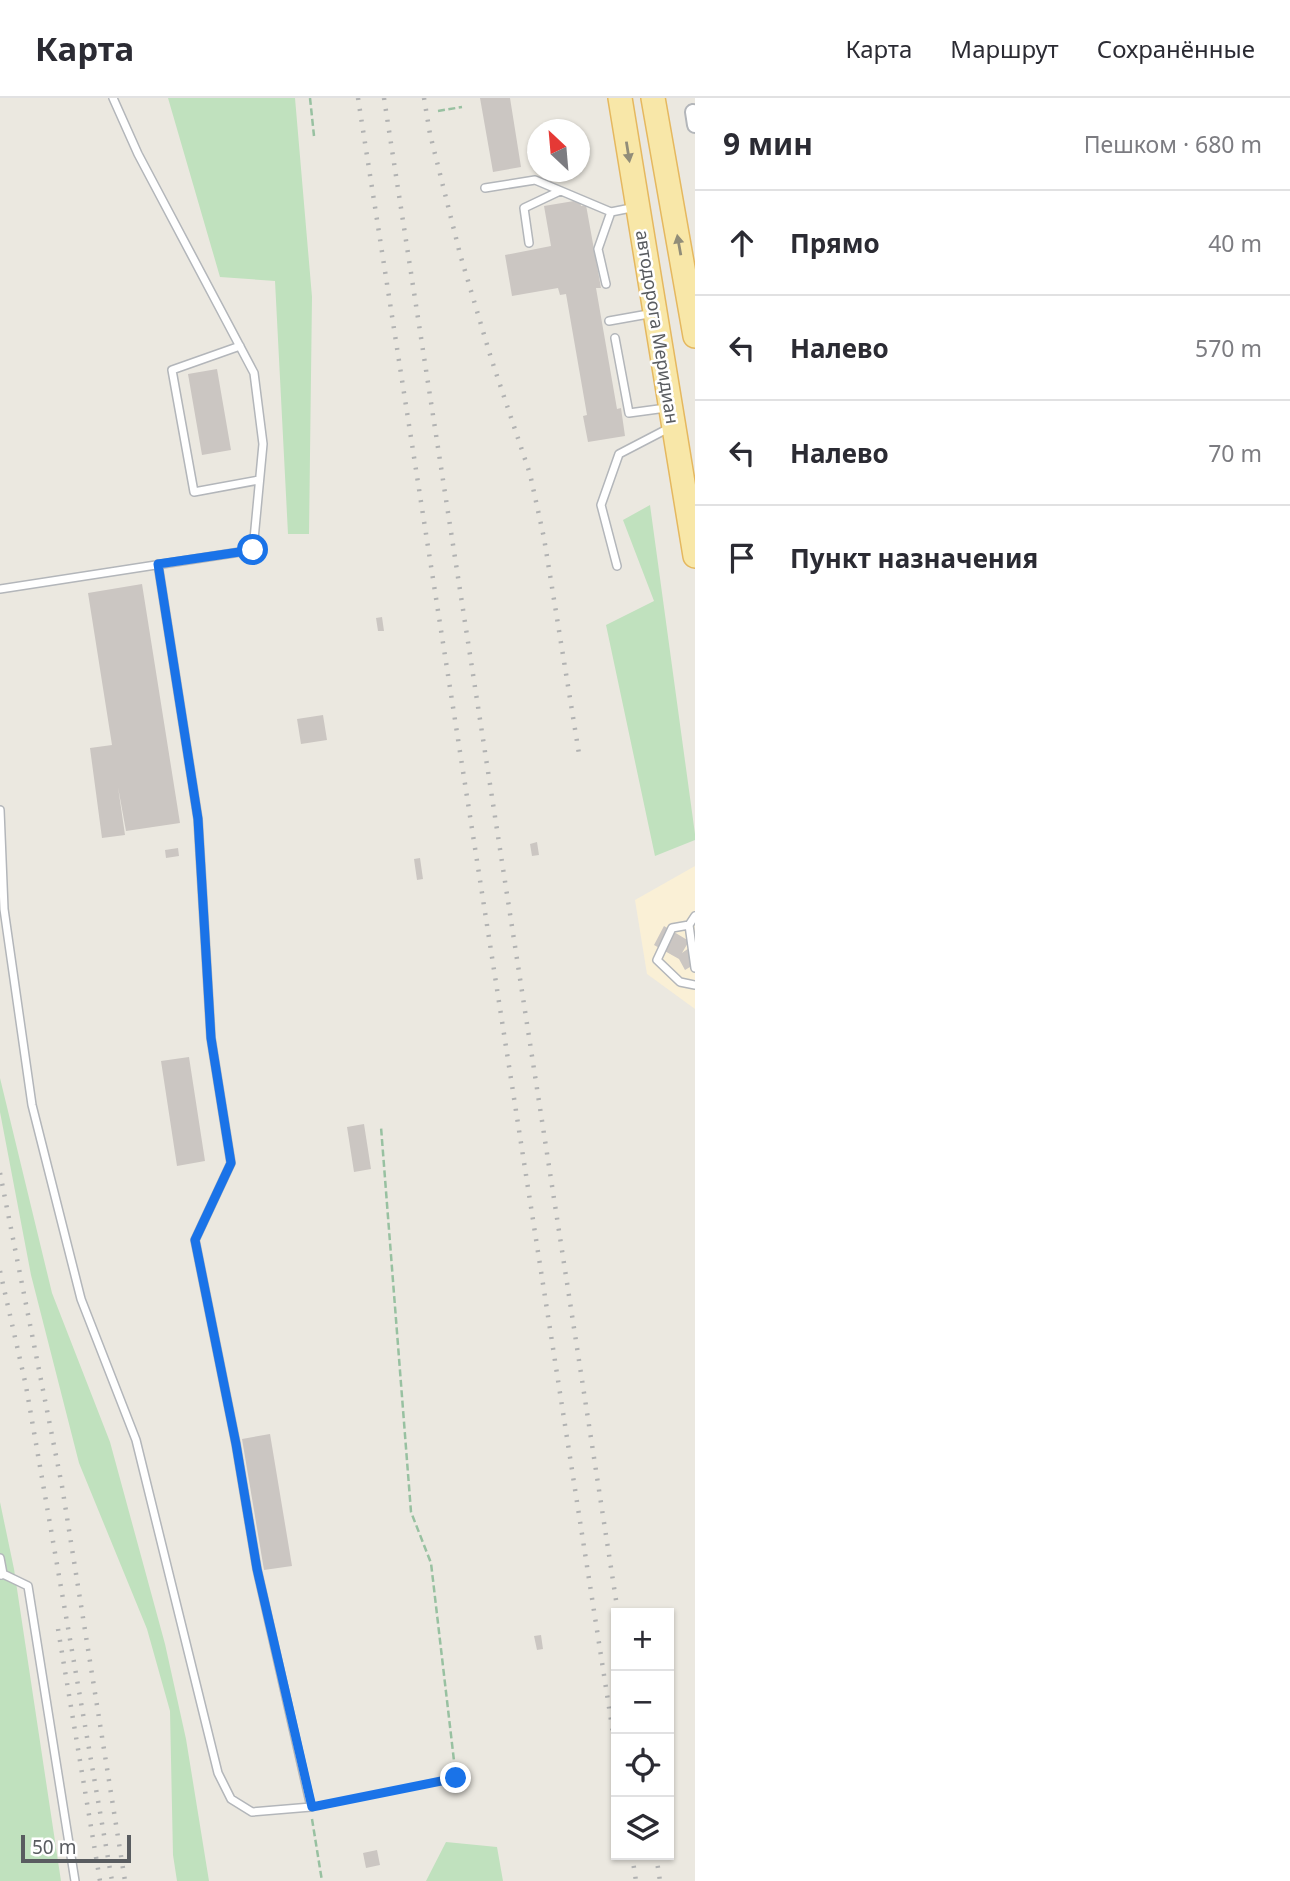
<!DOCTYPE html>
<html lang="ru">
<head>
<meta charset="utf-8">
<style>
	body { margin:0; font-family:"Noto Sans",sans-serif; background:#f7f7f7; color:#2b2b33 }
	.controls { position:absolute; right:21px; bottom:21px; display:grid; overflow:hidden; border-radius:0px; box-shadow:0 2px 5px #0004 }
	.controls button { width:63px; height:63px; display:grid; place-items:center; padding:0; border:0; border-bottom:2px solid #e1e1e2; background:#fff; color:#2b2b33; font:35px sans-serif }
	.compass { position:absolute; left:527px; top:21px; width:63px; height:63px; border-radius:50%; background:#fff; box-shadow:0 2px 5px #0004; rotate:334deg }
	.scale { position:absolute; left:21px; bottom:18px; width:110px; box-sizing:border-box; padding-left:7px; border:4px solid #595c60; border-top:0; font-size:19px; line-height:24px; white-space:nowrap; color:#595c60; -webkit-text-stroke:5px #fff; paint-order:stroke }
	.stop { position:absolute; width:21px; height:21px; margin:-16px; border:5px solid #1a73e8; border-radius:50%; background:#fff }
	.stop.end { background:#1a73e8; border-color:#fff; box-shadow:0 2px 7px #0008 }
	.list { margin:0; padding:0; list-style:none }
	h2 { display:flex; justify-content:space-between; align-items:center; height:91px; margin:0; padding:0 28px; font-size:30px }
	h2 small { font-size:23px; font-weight:400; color:#7c7c81 }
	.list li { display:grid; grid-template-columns:46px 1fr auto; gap:21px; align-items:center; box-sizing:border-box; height:105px; padding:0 28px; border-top:2px solid #e1e1e2 }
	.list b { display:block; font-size:26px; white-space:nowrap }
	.list em { font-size:23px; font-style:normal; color:#7c7c81 }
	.icon { flex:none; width:38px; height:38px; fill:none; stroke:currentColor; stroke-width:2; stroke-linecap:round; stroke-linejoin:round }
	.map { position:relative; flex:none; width:695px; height:1783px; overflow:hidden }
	header { display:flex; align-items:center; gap:42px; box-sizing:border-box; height:98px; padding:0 35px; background:#fff; border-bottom:2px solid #e1e1e2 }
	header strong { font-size:33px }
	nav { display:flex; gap:38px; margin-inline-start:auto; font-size:24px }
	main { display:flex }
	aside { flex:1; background:#fff }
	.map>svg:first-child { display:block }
</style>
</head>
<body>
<header>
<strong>Карта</strong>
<nav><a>Карта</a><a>Маршрут</a><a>Сохранённые</a></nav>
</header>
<main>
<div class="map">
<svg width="695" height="1783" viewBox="0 0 695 1783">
	<rect width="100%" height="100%" fill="#ebe8e0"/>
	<!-- commercial -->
	<path fill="#faf0d6" d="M695 768V911L647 876 635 802Z"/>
	<!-- green -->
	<path fill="#c0e1be" d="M168 0H295L312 199 309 436H288L275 183 220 179Z
		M650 407 695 736V742L655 758 606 527 654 503 623 422Z
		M0 980 52 1195 110 1344 165 1546 186 1641 209 1783H177L173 1757 170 1613 147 1531 79 1365 31 1177 0 1014Z
		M0 1404 14 1471 61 1783H0Z
		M446 1744 497 1749 503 1783H426Z"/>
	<!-- building -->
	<path fill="#cbc6c2" d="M480 0H510L521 69 493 74Z
		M580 102 581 108 586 107 601 190H596L617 311 621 310 625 338 588 344 583 318 587 317 566 196 560 197 558 190 512 198 505 157 551 148 544 108Z
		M217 271 231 352 202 357 188 276Z
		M142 486 180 725 126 733 118 689 125 737 102 740 90 650 112 647 88 495Z
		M382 519 384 533H378L376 520Z
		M323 617 327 642 301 646 297 621Z
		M537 744 539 757 532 758 530 746Z
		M178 750 179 758 166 760 165 752Z
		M420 760 423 781 417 782 414 761Z
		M664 828 689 843 682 855 689 850 695 866 685 872 679 861 654 847Z
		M189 959 205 1063 177 1068 161 963Z
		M364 1026 371 1071 354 1074 347 1029Z
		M270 1336 292 1468 264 1472 242 1341Z
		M541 1537 543 1551 537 1552 534 1538Z
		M377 1752 380 1767 366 1770 363 1755Z"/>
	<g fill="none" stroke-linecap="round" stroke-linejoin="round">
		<!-- lane casing -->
		<g stroke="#b3b6ba" stroke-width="10">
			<path id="lane" d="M485 90 535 82 611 114
				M529 145 524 110 560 93
				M606 186 598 151 611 114 636 109
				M609 223 654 215
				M615 240 629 315 666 310
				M240 248 172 272 194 394 259 382
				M617 468 601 407 619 356 669 330
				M0 491 253 452 263 346 254 275 138 56 113 0
				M0 712 4 811 32 1007 81 1201 136 1342 218 1675 231 1701 252 1714 311 1709 257 1471 236 1346 195 1142 231 1065 211 940 198 721 158 466
				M695 818 689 827 695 870
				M689 827 672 830 657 862 680 884 695 887
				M0 1460 3 1476 1 1477
				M3 1476 28 1488 75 1783"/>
		</g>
		<!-- street casing -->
		<g stroke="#b3b6ba" stroke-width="18">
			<path id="street" d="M693 14 695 27"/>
		</g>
		<!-- primary casing -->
		<g stroke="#e5b85f" stroke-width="26">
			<path id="primary" d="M620 0 695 458
				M653 0 695 238"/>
		</g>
		<!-- path -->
		<path stroke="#98c1a1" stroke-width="2.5" stroke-dasharray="7 3.5" stroke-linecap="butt" d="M310 0 314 38
			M438 13 462 9
			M320 1707 456 1680 431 1465 411 1414 381 1029
			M312 1721 322 1783"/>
		<!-- lane -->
		<use href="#lane" stroke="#fff" stroke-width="7"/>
		<!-- street -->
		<use href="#street" stroke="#fff" stroke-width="14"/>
		<!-- primary -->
		<use href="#primary" stroke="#f8e7a8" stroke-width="23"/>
		<!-- rail -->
		<path stroke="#b1b2b2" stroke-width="4.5" stroke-dasharray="2 9" stroke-linecap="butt" d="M358 0 616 1654
			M384 0 618 1515
			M424 0 430 36 460 156 491 260 530 376 544 440 580 662
			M0 1075 62 1388 125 1783
			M0 1173 26 1288 112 1783
			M58 1531 100 1783
			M632 1757 636 1783
			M656 1757 660 1783"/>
	</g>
	<!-- one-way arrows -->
	<defs><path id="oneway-solid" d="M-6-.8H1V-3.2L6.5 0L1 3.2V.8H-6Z" transform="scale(1.75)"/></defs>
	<g fill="#918d79">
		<use href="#oneway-solid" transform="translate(628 54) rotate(81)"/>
		<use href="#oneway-solid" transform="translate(679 147) rotate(-100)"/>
	</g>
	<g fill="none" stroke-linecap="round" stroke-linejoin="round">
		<!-- route -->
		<path stroke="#1a73e8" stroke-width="9" d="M253 452 158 466 198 721 211 940 231 1065 195 1142 236 1346 257 1471 312 1709 456 1680"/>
	</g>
	<g text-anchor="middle" stroke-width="5" stroke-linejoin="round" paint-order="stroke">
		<!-- street labels -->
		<g font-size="18" fill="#595c60" stroke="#fff">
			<text transform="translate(657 229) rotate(81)" y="6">автодорога Меридиан</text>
		</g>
	</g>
</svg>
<div class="controls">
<button>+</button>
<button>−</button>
<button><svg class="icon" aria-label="locate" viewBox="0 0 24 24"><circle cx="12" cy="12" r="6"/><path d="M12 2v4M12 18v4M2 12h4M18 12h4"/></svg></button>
<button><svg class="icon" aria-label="layers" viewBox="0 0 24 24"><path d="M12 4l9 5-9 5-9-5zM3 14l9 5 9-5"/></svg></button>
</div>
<svg class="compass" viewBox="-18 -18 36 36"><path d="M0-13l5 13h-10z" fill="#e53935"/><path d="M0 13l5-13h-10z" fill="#7c7c81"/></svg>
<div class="scale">50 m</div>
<div class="stop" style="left:253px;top:452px"></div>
<div class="stop end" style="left:456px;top:1680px"></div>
</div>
<aside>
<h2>9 мин<small>Пешком · 680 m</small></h2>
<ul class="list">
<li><svg class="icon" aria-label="ahead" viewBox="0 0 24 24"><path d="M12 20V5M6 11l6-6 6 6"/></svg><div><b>Прямо</b></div><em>40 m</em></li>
<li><svg class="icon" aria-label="left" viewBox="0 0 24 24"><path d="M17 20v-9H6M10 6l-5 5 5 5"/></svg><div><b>Налево</b></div><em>570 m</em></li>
<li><svg class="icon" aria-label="left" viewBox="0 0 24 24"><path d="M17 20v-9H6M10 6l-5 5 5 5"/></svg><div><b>Налево</b></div><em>70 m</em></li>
<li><svg class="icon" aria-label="arrive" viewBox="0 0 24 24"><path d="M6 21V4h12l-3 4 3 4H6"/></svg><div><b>Пункт назначения</b></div></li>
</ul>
</aside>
</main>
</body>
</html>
